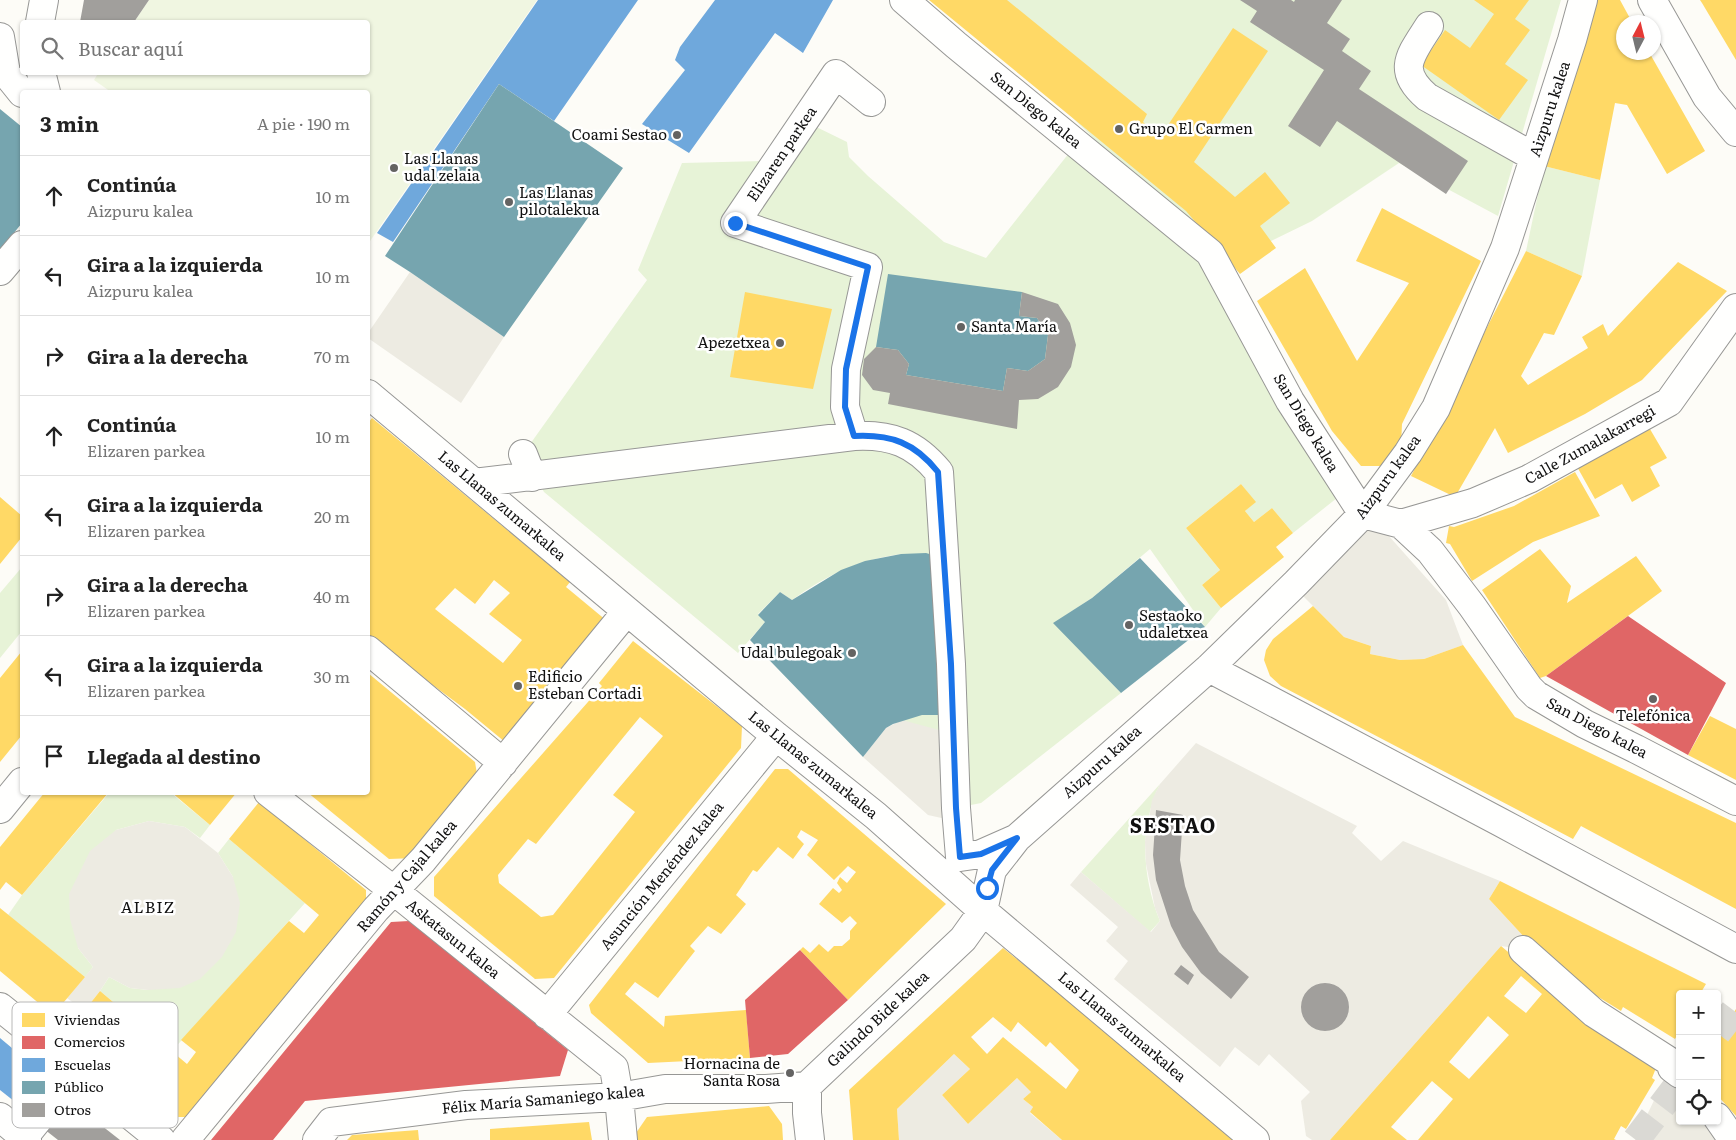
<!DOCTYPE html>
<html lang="es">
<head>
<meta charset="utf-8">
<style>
	body { margin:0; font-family:Literata,serif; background:#f2f2f2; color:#222 }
	.controls { position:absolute; right:15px; bottom:15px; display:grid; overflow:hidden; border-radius:5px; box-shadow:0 1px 4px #0004 }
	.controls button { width:45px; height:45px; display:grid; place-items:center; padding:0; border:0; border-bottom:1px solid #e0e0e0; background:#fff; color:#222; font:25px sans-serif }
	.compass { position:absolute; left:1616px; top:15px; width:45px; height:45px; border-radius:50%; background:#fff; box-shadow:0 1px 4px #0004; rotate:7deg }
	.stop { position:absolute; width:15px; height:15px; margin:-11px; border:4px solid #1a73e8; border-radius:50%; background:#fff }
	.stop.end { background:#1a73e8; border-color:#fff; box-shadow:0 1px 5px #0008 }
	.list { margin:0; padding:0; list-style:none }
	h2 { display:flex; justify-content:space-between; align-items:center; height:65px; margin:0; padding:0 20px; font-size:21px }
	h2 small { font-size:16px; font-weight:400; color:#767676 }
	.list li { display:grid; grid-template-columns:32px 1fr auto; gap:15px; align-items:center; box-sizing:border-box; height:80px; padding:0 20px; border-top:1px solid #e0e0e0 }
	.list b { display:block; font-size:19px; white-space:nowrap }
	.list p { margin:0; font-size:16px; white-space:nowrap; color:#767676 }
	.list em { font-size:16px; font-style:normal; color:#767676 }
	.icon { flex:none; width:28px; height:28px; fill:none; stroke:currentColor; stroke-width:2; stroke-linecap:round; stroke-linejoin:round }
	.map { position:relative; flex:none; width:1736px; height:1140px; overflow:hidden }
	.search { position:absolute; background:#fff; box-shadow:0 1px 4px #0004; left:20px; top:20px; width:350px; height:55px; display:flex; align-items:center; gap:12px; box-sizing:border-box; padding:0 18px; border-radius:5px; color:#767676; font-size:19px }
	.panel { position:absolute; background:#fff; box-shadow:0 1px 4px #0004; left:20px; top:90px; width:350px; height:705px; border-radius:5px }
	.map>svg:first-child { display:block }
</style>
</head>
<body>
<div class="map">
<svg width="1736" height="1140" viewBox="0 0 1736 1140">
	<rect width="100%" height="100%" fill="#fdfcf7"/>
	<!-- green -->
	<path fill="#e7f3d7" d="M953 0H1561L1498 216 1399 163 1312 221 1218 267 1347 490 1293 533 1272 508 1254 522 1245 511 1255 502 1241 484 1186 528 1220 570 1202 585 1221 608 1205 627 1150 549 1092 598 1054 623 1121 693 981 803 956 808 902 720 901 554C858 560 827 575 792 600L780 592 758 614 765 622 738 653 544 492 523 454 647 280 638 270 682 163 763 161 794 116 847 142 849 157 868 176 944 242 986 258 1077 143 1204 247Z
		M1544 166 1600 180 1582 276 1526 251Z
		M22 567V631L0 658V593Z
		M1160 784C1139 827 1142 877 1160 921L1150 932 1081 872Z
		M109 793H171L210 825 200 838 185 827 149 821 116 830 78 948 93 967 85 977 8 915 22 895Z
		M229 839 305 903 172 1051 100 991 109 977 130 988 148 990 233 877 218 853Z"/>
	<!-- pitch -->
	<path fill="#f0f6e1" d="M149 0H537L368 244V92H111L94 80 99 72H368V22H134Z"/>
	<!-- plaza -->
	<path fill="#edebe2" d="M410 272 504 337 461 403 368 338V333Z
		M1361 516 1388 535 1446 600 1463 645 1424 659 1400 660 1370 654 1371 646 1344 637 1293 586Z
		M902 720 954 734 946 819 928 815 863 757 886 728Z
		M1196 743 1357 826 1352 833 1381 861 1403 841 1500 881 1489 899 1537 951 1501 946 1330 1140H1312L1306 1136 1301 1101 1310 1092 1269 1054 1259 1066 1235 1047 1220 1067 1114 979 1128 961 1106 941 1118 927 1070 885 1081 872 1151 932 1160 921 1155 908 1146 864 1145 842 1152 800 1160 784Z
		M149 821 185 827 218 853 233 877 240 903 236 932 222 957 200 979 180 988 148 990 130 988 109 977 100 991 84 1011 67 998 93 967 78 948 70 919 69 894 90 851 116 830Z
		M954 1054 970 1069 942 1095 968 1124 1017 1078 1031 1092 1023 1099 1033 1107 1030 1113 1062 1140H899L897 1109Z
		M1672 1063 1680 1070V1121H1717L1733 1140H1635Z"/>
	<!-- homes -->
	<path fill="#ffd966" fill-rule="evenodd" d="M929 0H1007L1147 114 1143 122 1160 137 1233 28 1268 51 1194 162 1235 197 1265 172 1290 203 1260 226 1276 248 1240 274 1186 211Z
		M1474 0H1529L1515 19 1530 30 1505 64 1528 80 1499 120 1421 65 1445 30 1470 48 1494 14Z
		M1594 0H1620L1632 22H1624V52H1649L1705 151 1667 174 1627 105 1615 103 1600 180 1544 166Z
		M1700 0H1736V60L1702 3Z
		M1382 208 1481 261 1402 424 1401 445 1382 466H1361L1332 431 1257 301 1305 268 1357 361 1409 283 1356 261Z
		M1526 251 1582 276 1554 335 1544 333 1521 376 1528 385 1588 348 1582 337 1603 324 1608 336 1678 262 1727 291 1642 380 1585 414 1508 453 1495 428 1455 497 1411 476Z
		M745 292 832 309 813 389 730 377Z
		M372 418 570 582 566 587 607 621 505 742 465 709 368 637V423ZM494 580 510 593 489 614 522 640 503 663 435 609 455 588 475 604Z
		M1647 424 1667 458 1650 467 1660 486 1632 502 1622 484 1595 499 1575 463Z
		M1575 472 1600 516 1533 542 1472 581 1450 544 1446 543 1449 526 1454 527 1514 506Z
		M1241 484 1256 502 1245 511 1254 522 1272 508 1293 533 1276 547 1284 557 1221 608 1202 585 1220 570 1186 528Z
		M0 497 22 516V537L0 564Z
		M1540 549 1571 586 1567 603 1636 556 1662 591 1546 676 1540 678 1482 590Z
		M1313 606 1344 637 1371 646 1370 654 1400 660 1424 659 1463 645 1515 717 1736 823V909L1581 826 1573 839 1281 686 1270 676 1264 660 1266 650 1273 639Z
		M633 641 742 726 741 748 554 978 535 979 434 896V877L602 686 599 683ZM640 717 663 736 613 795 635 812 553 915 541 917 499 883 498 875 528 839 536 844Z
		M22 651V735L0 762V678Z
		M368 673 475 762 479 786 415 858 389 859 307 792H368Z
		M1710 716 1736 729V780L1688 755Z
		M775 769H788L946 904 848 1000 800 950 803 947 810 953 819 944 828 952 834 946H842L850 939V931L857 923 850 916 842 923 819 904 833 888 839 893 842 890 837 883 840 877 847 883 856 872 848 866 834 880 807 855 818 840 801 830 797 837 804 844 793 859 778 847 757 872 753 870 736 895 746 904 721 934 708 926 690 946 695 951 658 998 635 982 625 994 664 1027 665 1016 746 1010 750 1058 648 1063 591 1013 589 1005Z
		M45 792H109L22 895 6 882 0 890V847Z
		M171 792H237L210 825Z
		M259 802 366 890V903L188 1117H176L70 1029 100 991 187 1064 196 1052 181 1040 289 921 304 933 319 915 229 839Z
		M1500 881 1706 984 1700 994H1680V1030L1675 1039 1623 1007 1621 1011 1592 993 1537 951 1489 899Z
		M0 908 85 977 53 1015 0 971Z
		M1501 946 1526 967 1658 1063 1652 1078 1655 1080 1626 1129 1621 1126 1614 1139 1616 1140H1418L1453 1099 1432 1081 1391 1127 1407 1140H1330ZM1521 976 1542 994 1526 1013 1504 996ZM1488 1016 1509 1035 1469 1079 1449 1062Z
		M1003 948 1078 1008 1235 1140H1062L1030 1112 1033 1107 1023 1099 1031 1092 1017 1078 968 1124 942 1095 970 1069 954 1054 897 1109 899 1140H853L849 1090ZM993 1017 1011 1032 1018 1022 1046 1047 1050 1042 1079 1070 1066 1089 1003 1037 987 1054 971 1037Z
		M1736 1009V1116L1717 1095V1039Z
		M769 1106 782 1124 783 1140H637L636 1133 647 1117Z
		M589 1122 592 1140H490V1129Z
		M418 1130 419 1140H347L352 1135Z"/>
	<!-- shops -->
	<path fill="#e06666" d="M1628 616 1726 683 1688 755 1546 676Z
		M409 921 568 1050 560 1076 305 1101 273 1140H211L391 922Z
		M800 950 848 1000 788 1054 750 1058 745 1000Z"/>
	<!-- schools -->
	<path fill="#6fa8dc" d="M538 0H638L554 121 499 84 393 242 377 233Z
		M715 0H833L803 53 775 33 689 153 642 124 685 70 675 60 680 47Z
		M0 1038 55 1084 29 1113 0 1090Z"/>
	<!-- public -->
	<path fill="#76a5af" d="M499 84 623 168 504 337 410 272 385 256Z
		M0 109 22 127V223L0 250Z
		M888 274 1022 292 1019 316 1037 318 1048 335 1045 359 1028 371 1007 368 1003 391 906 375 909 364 898 350 876 347Z
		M926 553 933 555 943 715H922L893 724 886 728 863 757 750 640 765 622 758 615 780 592 792 600 841 570 865 561 901 554Z
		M1140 558 1205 627 1121 693 1053 623 1092 598Z"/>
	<!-- building -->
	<path fill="#a19f9c" d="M84 0H149L134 22H80Z
		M1240 0H1291L1294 2 1295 0H1342L1327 23 1350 39 1342 51 1371 71 1359 89 1468 161 1446 194 1337 121 1320 147 1288 126 1324 70 1250 22 1257 11Z
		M1022 292 1058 304 1070 323 1076 345 1071 367 1058 387 1038 399 1019 400 1017 429 888 404 890 393 873 390 862 375 864 359 876 347 898 350 909 364 906 375 1003 391 1007 368 1028 371 1045 359 1048 335 1037 318 1019 316Z
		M1156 810 1183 815 1180 860 1185 886 1193 910 1219 952 1249 977 1231 999 1201 973 1182 947 1171 926 1156 880 1153 855Z
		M1181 965 1194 975 1188 985 1174 974Z
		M1301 1007a24 24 0 1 1 48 0a24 24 0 1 1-48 0Z
		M69 1100 120 1140H58L44 1129Z"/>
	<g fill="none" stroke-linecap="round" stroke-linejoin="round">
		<!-- minor-tunnel -->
		<path stroke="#dad9d4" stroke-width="28" stroke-dasharray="28 14" stroke-linecap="butt" d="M1717 1033 1736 1008
			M1636 1140 1680 1082"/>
		<!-- minor casing -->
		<g stroke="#979795" stroke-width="30">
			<path id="minor" d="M904 0 956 45 1210 253 1290 401 1363 514 1401 524 1430 551 1472 606 1529 688 1536 695 1585 724 1636 749 1736 801
				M1652 0 1707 97 1736 132
				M40 22 44 0
				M1429 26C1410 56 1396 70 1427 97L1534 157
				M0 37 6 73 22 93
				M41 72 46 92
				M0 271 22 245
				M368 394 776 736 876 816 983 911 1255 1140
				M854 436 845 407 846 369 868 267 735 223 836 74 871 102
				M523 454 532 477
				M474 483 854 436C891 434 915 443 939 472L951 664 956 808 960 857 981 854 1015 839
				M1401 524 1473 503 1529 479 1669 402 1736 308
				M368 650 503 763
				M1209 668 1500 822 1736 949
				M268 792 393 890 614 1068 619 1097 623 1140
				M0 809 22 782
				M1523 950 1594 1013 1672 1063V1068L1680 1074
				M0 1007 45 1043 77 1072 161 1140
				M547 1015 776 736
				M0 1117 27 1140
				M1717 1117 1733 1140
				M24 1137 77 1072
				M185 1140 376 909 423 860 627 611
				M317 1140 331 1122 466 1105 619 1097 665 1089H766L807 1086
				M810 1140 807 1113V1086L963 939 983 911 992 870 1017 838 1209 668 1296 583 1363 514 1408 453 1436 408 1505 248 1572 40 1583 0"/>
		</g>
		<!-- minor -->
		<use href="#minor" stroke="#fffffe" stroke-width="28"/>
	</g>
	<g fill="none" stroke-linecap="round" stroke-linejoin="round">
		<!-- route -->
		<path stroke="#1a73e8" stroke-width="6" d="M735 223 868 267 846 369 845 407 854 436C891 434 915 443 938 472L951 664 956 808 960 857 981 854 1017 838 992 870 987 888"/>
	</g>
	<!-- markers -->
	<g fill="#646362" stroke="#fff" stroke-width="2">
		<circle cx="1119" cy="129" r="5"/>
		<circle cx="677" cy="135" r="5"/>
		<circle cx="394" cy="168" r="5"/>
		<circle cx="509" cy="202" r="5"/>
		<circle cx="961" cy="327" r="5"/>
		<circle cx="780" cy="343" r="5"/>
		<circle cx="1129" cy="625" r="5"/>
		<circle cx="852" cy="653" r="5"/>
		<circle cx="518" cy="686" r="5"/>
		<circle cx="1653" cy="699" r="5"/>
		<circle cx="790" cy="1073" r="5"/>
	</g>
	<g text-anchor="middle" stroke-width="5" stroke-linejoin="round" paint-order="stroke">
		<!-- street labels -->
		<g font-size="15" fill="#111" stroke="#fff">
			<text transform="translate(1550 109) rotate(-72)" y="5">Aizpuru kalea</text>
			<text transform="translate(1036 110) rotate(39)" y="5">San Diego kalea</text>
			<text transform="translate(782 154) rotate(-56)" y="5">Elizaren parkea</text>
			<text transform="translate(1306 423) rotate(59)" y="5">San Diego kalea</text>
			<text transform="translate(1590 445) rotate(-29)" y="5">Calle Zumalakarregi</text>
			<text transform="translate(1388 477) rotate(-54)" y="5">Aizpuru kalea</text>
			<text transform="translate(502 506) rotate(40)" y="5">Las Llanas zumarkalea</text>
			<text transform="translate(1597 728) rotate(28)" y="5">San Diego kalea</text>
			<text transform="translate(1102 762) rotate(-42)" y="5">Aizpuru kalea</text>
			<text transform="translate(813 765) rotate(39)" y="5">Las Llanas zumarkalea</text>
			<text transform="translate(407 876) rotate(-49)" y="5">Ramón y Cajal kalea</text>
			<text transform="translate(662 876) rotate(-51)" y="5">Asunción Menéndez kalea</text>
			<text transform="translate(453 939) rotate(39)" y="5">Askatasun kalea</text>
			<text transform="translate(878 1019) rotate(-43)" y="5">Galindo Bide kalea</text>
			<text transform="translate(1122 1027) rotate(40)" y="5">Las Llanas zumarkalea</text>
			<text transform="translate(543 1100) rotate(-5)" y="5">Félix María Samaniego kalea</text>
		</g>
		<!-- poi labels -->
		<g font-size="15" fill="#111" stroke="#fff" text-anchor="start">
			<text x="1129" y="134">Grupo El Carmen</text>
			<text x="667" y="140" text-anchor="end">Coami Sestao</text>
			<text x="404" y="164">Las Llanas<tspan x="404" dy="17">udal zelaia</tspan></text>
			<text x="519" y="198">Las Llanas<tspan x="519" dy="17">pilotalekua</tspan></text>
			<text x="971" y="332">Santa María</text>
			<text x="770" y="348" text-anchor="end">Apezetxea</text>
			<text x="1139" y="621">Sestaoko<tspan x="1139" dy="17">udaletxea</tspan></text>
			<text x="842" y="658" text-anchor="end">Udal bulegoak</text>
			<text x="528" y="682">Edificio<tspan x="528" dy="17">Esteban Cortadi</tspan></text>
			<text x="1653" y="721" text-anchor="middle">Telefónica</text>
			<text x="780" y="1069" text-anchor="end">Hornacina de<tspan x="780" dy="17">Santa Rosa</tspan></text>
		</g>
		<!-- neighbourhood labels -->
		<g font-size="16" letter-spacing="1" fill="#111" stroke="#fff">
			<text x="148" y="913">ALBIZ</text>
		</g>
		<!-- district labels -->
		<g font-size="20" font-weight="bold" letter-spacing="1" fill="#111" stroke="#fff">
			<text x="1173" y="833">SESTAO</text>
		</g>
	</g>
	<!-- legend -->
	<rect x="12" y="1002" width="166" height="126" rx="8" fill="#fff" stroke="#b8b8b8" stroke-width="1"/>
	<rect x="22" y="1013" width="23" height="14" fill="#ffd966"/>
	<rect x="22" y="1036" width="23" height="13" fill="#e06666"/>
	<rect x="22" y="1058" width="23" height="14" fill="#6fa8dc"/>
	<rect x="22" y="1081" width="23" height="13" fill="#76a5af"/>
	<rect x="22" y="1103" width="23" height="14" fill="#a19f9c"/>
	<g font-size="14" fill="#111">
		<text x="54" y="1025">Viviendas</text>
		<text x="54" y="1047">Comercios</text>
		<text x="54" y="1070">Escuelas</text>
		<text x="54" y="1092">Público</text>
		<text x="54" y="1115">Otros</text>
	</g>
</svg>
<div class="controls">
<button>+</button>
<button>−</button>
<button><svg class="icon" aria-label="locate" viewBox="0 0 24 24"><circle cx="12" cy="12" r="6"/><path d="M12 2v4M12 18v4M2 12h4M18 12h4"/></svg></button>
</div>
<svg class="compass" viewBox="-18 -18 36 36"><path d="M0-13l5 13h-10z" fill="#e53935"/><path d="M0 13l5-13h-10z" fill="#767676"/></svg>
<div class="stop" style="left:987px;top:888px"></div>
<div class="stop end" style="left:735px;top:223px"></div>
<div class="search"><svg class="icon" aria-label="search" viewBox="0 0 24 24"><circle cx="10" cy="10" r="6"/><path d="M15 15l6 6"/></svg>Buscar aquí</div>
<section class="panel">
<h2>3 min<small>A pie · 190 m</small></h2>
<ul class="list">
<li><svg class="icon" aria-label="ahead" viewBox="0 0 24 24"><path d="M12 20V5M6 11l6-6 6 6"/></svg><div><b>Continúa</b><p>Aizpuru kalea</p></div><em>10 m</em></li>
<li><svg class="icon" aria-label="left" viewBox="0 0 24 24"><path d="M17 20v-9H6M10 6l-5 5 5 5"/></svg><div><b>Gira a la izquierda</b><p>Aizpuru kalea</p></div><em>10 m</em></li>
<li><svg class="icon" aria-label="right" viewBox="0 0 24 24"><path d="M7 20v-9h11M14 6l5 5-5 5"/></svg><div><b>Gira a la derecha</b></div><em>70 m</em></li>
<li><svg class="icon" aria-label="ahead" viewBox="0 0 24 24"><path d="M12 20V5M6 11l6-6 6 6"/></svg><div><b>Continúa</b><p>Elizaren parkea</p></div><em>10 m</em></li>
<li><svg class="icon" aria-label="left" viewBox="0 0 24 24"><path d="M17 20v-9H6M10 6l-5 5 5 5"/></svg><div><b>Gira a la izquierda</b><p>Elizaren parkea</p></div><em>20 m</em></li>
<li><svg class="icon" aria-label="right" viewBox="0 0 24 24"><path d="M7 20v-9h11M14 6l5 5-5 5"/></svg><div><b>Gira a la derecha</b><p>Elizaren parkea</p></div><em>40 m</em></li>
<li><svg class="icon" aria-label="left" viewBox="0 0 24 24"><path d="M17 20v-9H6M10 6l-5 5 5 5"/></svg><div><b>Gira a la izquierda</b><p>Elizaren parkea</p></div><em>30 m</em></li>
<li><svg class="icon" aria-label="arrive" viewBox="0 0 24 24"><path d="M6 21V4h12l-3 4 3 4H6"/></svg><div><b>Llegada al destino</b></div></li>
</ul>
</section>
</div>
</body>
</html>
